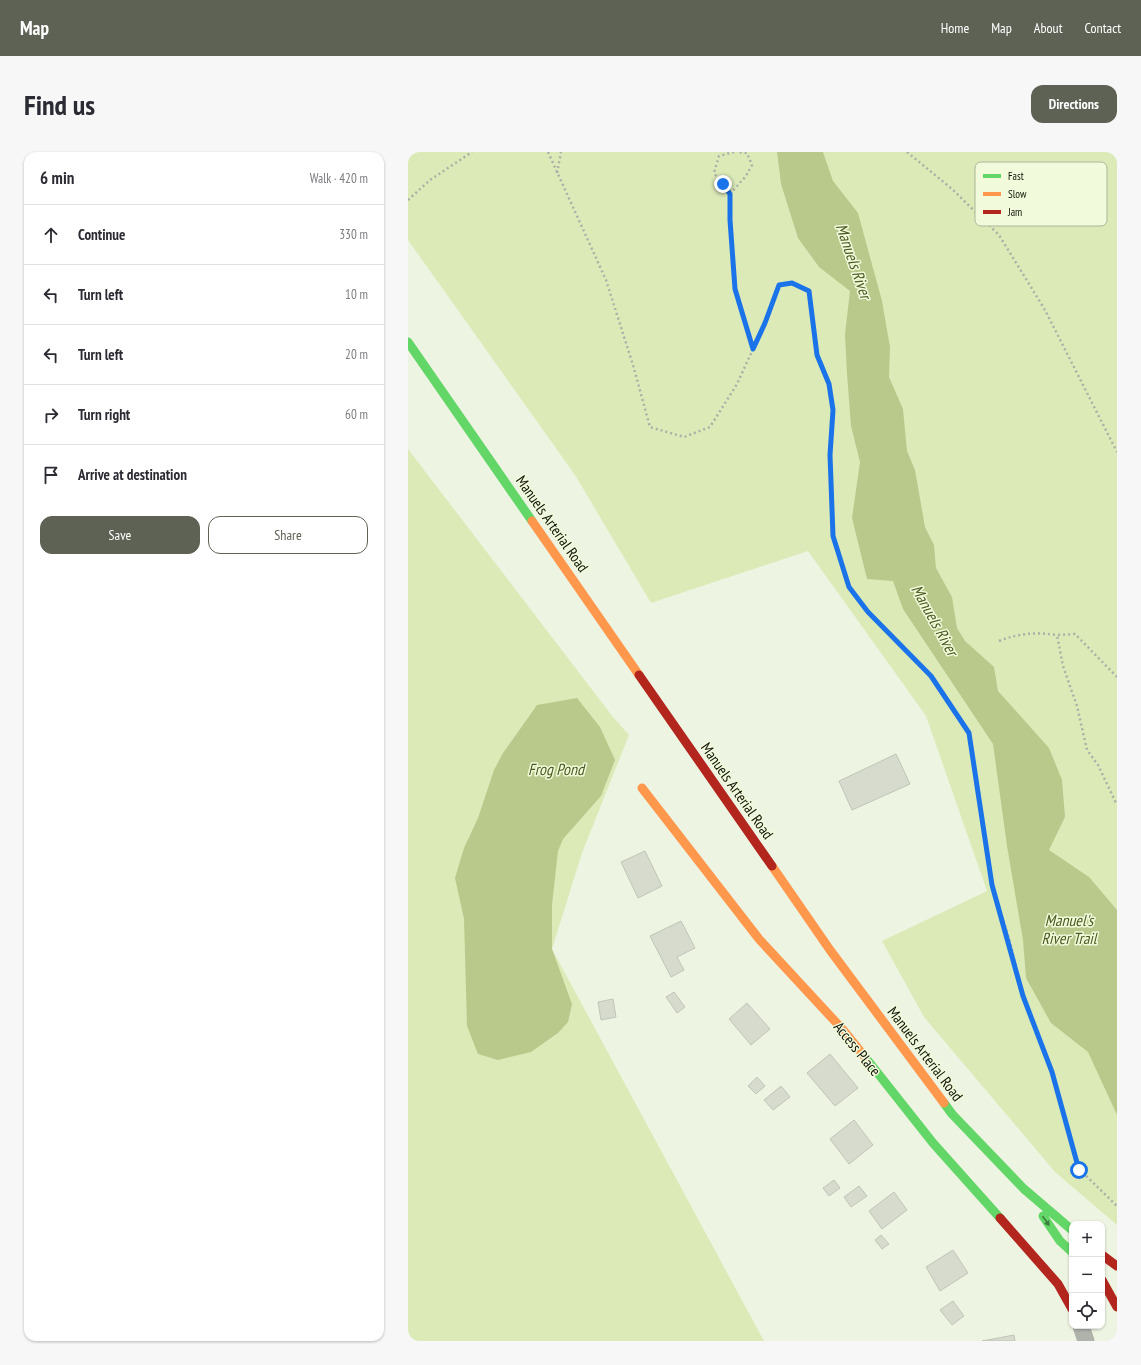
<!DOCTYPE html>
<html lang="en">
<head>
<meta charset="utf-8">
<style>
	body { margin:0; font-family:"PT Sans Narrow",sans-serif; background:#f7f7f7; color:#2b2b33 }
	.controls { position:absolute; right:12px; bottom:12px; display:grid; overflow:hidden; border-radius:8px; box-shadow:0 1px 3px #0004 }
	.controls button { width:36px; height:36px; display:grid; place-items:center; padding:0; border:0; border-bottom:1px solid #e1e1e2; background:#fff; color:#2b2b33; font:20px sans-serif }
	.stop { position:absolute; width:12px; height:12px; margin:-9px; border:3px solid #1a73e8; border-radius:50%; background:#fff }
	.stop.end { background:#1a73e8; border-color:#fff; box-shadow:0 1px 4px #0008 }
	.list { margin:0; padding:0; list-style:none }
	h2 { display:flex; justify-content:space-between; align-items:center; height:52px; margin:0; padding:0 16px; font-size:17px }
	h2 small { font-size:13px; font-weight:400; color:#7c7c81 }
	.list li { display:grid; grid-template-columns:26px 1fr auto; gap:12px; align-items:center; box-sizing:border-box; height:60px; padding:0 16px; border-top:1px solid #e1e1e2 }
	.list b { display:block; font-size:15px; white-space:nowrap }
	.list em { font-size:13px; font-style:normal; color:#7c7c81 }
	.actions { display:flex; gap:8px; padding:12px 16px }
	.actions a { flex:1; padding:9px 0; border:1px solid #5e6254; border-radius:12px; text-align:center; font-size:14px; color:#5e6254 }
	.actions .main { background:#5e6254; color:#fff }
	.icon { flex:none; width:22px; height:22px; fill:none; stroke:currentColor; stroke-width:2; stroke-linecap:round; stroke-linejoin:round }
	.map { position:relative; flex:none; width:709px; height:1189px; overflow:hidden; border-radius:12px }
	header { display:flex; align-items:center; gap:24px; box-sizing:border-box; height:56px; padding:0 20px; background:#5e6254; color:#fff }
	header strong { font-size:19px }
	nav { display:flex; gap:22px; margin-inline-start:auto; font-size:14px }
	.intro { display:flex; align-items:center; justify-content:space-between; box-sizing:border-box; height:96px; padding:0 24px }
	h1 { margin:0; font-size:28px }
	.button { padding:10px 18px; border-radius:12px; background:#5e6254; color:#fff; font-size:14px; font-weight:700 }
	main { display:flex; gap:24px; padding:0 24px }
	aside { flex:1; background:#fff; border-radius:12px; box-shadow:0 1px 3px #0004 }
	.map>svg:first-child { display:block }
</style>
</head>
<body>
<header>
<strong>Map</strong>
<nav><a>Home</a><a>Map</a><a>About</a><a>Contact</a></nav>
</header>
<div class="intro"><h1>Find us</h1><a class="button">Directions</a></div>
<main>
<aside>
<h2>6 min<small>Walk · 420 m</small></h2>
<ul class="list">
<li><svg class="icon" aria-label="ahead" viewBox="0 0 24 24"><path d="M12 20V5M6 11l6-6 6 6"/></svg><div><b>Continue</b></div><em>330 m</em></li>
<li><svg class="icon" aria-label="left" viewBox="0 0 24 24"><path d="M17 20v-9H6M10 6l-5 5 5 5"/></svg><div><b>Turn left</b></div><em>10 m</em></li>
<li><svg class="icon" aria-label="left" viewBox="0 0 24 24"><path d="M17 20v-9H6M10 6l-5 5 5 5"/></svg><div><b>Turn left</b></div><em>20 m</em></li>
<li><svg class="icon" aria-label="right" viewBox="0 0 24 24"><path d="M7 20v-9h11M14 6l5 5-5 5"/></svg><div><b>Turn right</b></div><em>60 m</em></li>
<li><svg class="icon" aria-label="arrive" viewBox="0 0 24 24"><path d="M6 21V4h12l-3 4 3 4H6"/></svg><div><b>Arrive at destination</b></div></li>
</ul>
<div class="actions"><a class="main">Save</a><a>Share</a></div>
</aside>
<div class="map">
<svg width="709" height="1189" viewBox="0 0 709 1189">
	<rect width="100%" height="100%" fill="#eef4e2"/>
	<!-- green -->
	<path fill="#dceab8" d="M0 0H709V1073L647 1020 516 865 474 789 579 739 518 564 400 399 243 451 167 323 0 88Z
		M0 297 205 565 221 583 174 701 144 797 356 1189H0Z"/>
	<!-- water -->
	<path fill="#b9c98c" d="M369 0H415L425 29 450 61 474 149 482 195 481 225 495 257 499 299 507 318 517 375 526 393 528 416 544 445 549 476 557 489 586 515 590 539 641 596 654 628 657 665 641 698 681 725 709 758V963L680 900 643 871 618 826 615 788 599 694 585 592 495 457 485 429 459 427 444 366 452 310 443 274 439 222 437 182 442 139 411 115 390 86 373 32Z
		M169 546 192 575 207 608 193 644 155 687 150 699 144 753V797L164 852 160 870 150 881 123 900 90 908 70 902 59 874 56 767 47 726 56 696 70 666 86 618 95 601 129 553Z"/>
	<!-- building -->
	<path fill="#d7dbcd" stroke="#c0c5b7" d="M488 602 502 632 444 658 431 629Z
		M237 699 254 734 230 746 213 710Z
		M273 769 287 796 269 805 276 818 263 825 242 784Z
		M266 840 277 855 269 861 258 845Z
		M205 847 208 865 193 868 190 850Z
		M339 851 362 877 343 893 321 867Z
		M422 902 450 936 427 954 399 921Z
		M349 925 357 934 348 942 340 934Z
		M373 934 382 945 365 958 356 948Z
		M446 968 465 993 441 1012 422 987Z
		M426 1028 432 1036 421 1044 415 1036Z
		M451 1034 459 1044 443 1055 436 1045Z
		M486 1040 499 1058 474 1077 461 1059Z
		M473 1083 481 1092 474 1097 467 1088Z
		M545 1098 560 1121 532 1139 518 1115Z
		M545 1149 556 1164 544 1173 532 1158Z
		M606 1183 607 1189H574Z"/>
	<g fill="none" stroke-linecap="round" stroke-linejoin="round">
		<!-- path -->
		<path stroke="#adafa7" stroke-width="2.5" stroke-dasharray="2 3" stroke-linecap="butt" d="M140 0 198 128 225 213 242 275 276 285 302 275 329 232 357 171 371 133 383 131 401 139 409 203 421 233 425 258 422 303 425 384 441 435 461 460 523 524 561 581 584 733 602 790 615 844 644 920 671 1017 709 1054
			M326 0 311 4 306 21 322 42V68L327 137 345 196
			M499 0 544 37 591 83 637 158 709 300
			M149 21 153 0
			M322 42 338 24 344 13 339 1 329 0
			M0 48 22 28 64 0
			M591 489C611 481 628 480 649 483
			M709 525 667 482 649 483 655 514 669 554 679 598 690 613 709 653"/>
		<!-- street -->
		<path stroke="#b0b2ac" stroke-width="17" d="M673 1174 678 1189"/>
		<!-- fast -->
		<path stroke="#63d668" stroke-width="9" d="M0 190 124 369
			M457 905 525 991 592 1066
			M536 951 544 962 616 1037 664 1078
			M635 1064 652 1089 664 1100"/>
		<!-- slow -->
		<path stroke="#ff974d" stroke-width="9" d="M124 369 231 523
			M234 636 351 787 436 879 457 905
			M364 714 422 798 536 951"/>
		<!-- jam -->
		<path stroke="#b3261e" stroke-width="9" d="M231 523 364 714
			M592 1066 650 1132 664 1157
			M694 1103 709 1114
			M694 1128 709 1155"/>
	</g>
	<!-- one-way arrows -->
	<defs><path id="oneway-solid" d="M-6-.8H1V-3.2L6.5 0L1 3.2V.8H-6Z"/></defs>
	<use fill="#3e7e3d" href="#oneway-solid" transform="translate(638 1069) rotate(55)"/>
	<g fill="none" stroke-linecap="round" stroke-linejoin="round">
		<!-- route -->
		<path stroke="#1a73e8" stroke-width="5" d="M315 32 322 42V68L327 137 345 197 357 171 371 133 384 131 401 139 409 203 421 232 425 258 422 303 425 384 441 435 460 460 523 524 561 581 584 733 615 844 644 920 671 1018"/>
	</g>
	<g text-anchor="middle" stroke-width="3" stroke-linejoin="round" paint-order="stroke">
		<!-- street labels -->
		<g font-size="15" fill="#101308" stroke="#f1fbdb">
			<text transform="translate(144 372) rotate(55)" y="5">Manuels Arterial Road</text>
			<text transform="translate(329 639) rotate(55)" y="5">Manuels Arterial Road</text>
			<text transform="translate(449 897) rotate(51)" y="5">Access Place</text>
			<text transform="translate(517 902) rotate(53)" y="5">Manuels Arterial Road</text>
		</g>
		<!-- water labels -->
		<g font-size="16" font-style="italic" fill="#4d5a21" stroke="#f1fbdb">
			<text transform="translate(446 109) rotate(71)" y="6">Manuels River</text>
			<text transform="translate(527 468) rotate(61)" y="6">Manuels River</text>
			<text x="148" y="623">Frog Pond</text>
			<text x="661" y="774">Manuel's<tspan x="661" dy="18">River Trail</tspan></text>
		</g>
	</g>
	<!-- legend -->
	<rect x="567" y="10" width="132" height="64" rx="6" fill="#f1fbdb" stroke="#aeb59c" stroke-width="1"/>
	<rect x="575" y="22" width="18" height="4" fill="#63d668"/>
	<rect x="575" y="40" width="18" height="4" fill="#ff974d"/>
	<rect x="575" y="58" width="18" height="4" fill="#b3261e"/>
	<g font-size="11" fill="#101308">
		<text x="600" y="28">Fast</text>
		<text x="600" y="46">Slow</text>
		<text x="600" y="64">Jam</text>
	</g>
</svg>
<div class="controls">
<button>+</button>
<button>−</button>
<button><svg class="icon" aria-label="locate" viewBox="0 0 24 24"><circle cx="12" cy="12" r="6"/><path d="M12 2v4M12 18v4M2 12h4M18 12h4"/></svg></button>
</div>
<div class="stop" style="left:671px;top:1018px"></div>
<div class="stop end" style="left:315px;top:32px"></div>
</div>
</main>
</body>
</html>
